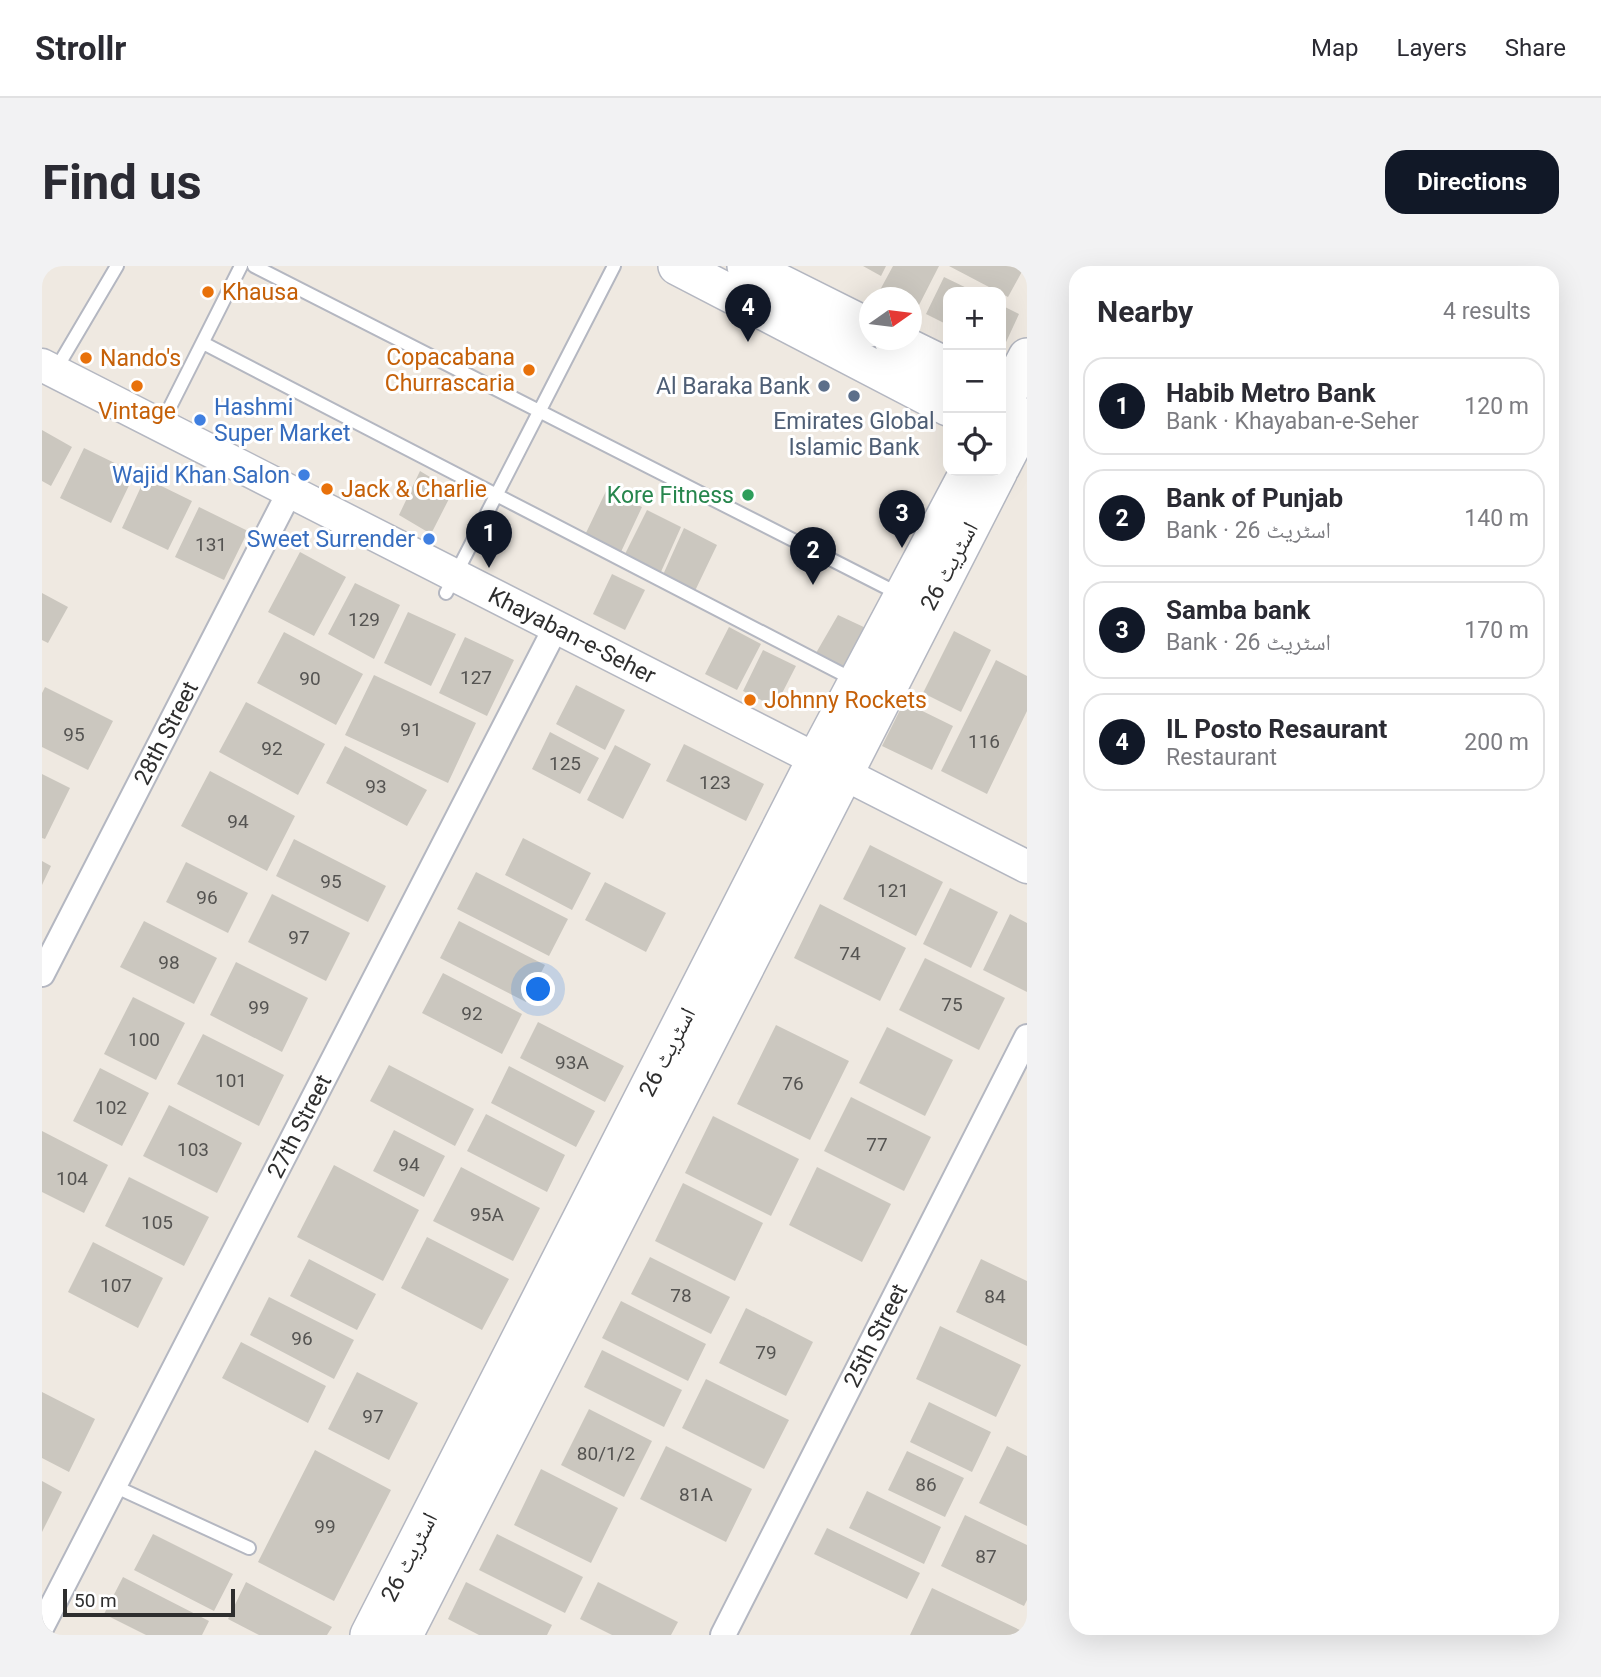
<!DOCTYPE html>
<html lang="en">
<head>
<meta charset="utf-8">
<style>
	body { margin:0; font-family:Roboto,"Noto Naskh Arabic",sans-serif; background:#f2f2f3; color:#2b2b33 }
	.controls { position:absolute; right:21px; top:21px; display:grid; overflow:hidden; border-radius:14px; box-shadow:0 7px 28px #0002 }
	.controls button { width:63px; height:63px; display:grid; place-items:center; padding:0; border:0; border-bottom:2px solid #e1e1e2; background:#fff; color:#2b2b33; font:35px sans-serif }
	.compass { position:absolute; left:817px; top:21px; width:63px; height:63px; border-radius:50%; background:#fff; box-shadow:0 7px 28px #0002; rotate:76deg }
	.scale { position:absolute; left:21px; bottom:18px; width:172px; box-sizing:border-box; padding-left:7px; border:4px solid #2e2e2e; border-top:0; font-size:19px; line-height:24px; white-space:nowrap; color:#2e2e2e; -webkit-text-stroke:5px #fff; paint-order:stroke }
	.you { position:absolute; left:497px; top:724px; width:24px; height:24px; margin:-18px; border:5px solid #fff; border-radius:50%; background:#1a73e8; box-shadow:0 0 0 10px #1a73e833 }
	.badge { display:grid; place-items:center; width:46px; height:46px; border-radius:50%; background:#111827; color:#fff; font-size:23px; font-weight:700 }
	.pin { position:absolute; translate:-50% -58px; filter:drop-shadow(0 2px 4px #0008) }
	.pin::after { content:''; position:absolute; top:37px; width:24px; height:21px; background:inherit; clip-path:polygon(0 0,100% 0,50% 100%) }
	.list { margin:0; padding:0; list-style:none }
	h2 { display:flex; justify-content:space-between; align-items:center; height:91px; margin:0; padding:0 28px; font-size:30px }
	h2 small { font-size:23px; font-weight:400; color:#7c7c81 }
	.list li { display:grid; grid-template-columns:46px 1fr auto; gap:21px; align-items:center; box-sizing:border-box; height:98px; margin:0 14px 14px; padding:0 14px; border:2px solid #e1e1e2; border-radius:21px }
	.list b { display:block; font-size:26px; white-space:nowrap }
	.list p { margin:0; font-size:23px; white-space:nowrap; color:#7c7c81 }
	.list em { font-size:23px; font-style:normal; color:#7c7c81 }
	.icon { flex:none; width:38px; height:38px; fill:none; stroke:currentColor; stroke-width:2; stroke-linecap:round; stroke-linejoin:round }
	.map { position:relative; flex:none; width:985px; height:1369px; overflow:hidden; border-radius:21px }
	header { display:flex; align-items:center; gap:42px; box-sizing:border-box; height:98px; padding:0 35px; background:#fff; border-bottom:2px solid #e1e1e2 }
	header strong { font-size:33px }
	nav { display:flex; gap:38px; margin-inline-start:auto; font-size:24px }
	.intro { display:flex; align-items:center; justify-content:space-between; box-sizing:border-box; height:168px; padding:0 42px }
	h1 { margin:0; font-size:49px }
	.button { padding:18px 32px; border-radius:21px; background:#111827; color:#fff; font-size:24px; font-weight:700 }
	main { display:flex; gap:42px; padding:0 42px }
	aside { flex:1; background:#fff; border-radius:21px; box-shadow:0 7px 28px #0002 }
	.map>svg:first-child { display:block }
</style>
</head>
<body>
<header>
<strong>Strollr</strong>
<nav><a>Map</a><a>Layers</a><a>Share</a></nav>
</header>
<div class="intro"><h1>Find us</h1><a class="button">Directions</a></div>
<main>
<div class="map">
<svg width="985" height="1369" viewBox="0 0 985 1369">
	<rect width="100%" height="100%" fill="#efe9e1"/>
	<!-- building -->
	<path fill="#cbc7bf" d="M821 0H844L839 10Z
		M851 0H897L875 43 870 41V32H852L838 24Z
		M907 0H983L966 31Z
		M902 11 933 26H906V59L884 48Z
		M959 39 977 48 959 87Z
		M0 164 30 181 9 220 0 215Z
		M42 182 93 207 69 257 18 232Z
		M378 205 411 225 389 268 357 249Z
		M103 212 150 235 126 284 80 262Z
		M565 223 600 241 578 288 543 269Z
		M157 241 206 265 182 314 133 291Z
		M605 244 639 261 618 308 582 290Z
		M642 262 675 279 652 327 620 311Z
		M258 286 304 311 272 370 226 346Z
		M570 308 603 324 583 364 551 348Z
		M313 317 358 339 332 393 286 368Z
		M0 327 26 341 6 377 0 374Z
		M366 346 414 368 389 420 342 397Z
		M796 349 826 363 806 404 774 387Z
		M687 361 719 378 695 424 663 408Z
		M912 365 949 384 919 446 881 427Z
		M242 366 321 408 294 459 215 417Z
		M423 371 472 394 445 450 397 427Z
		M721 384 754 400 733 441 701 425Z
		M954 394 985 410V445L945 528 899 505Z
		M332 409 434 457 406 517 303 469Z
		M534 419 583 444 563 484 514 458Z
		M3 421 71 455 46 504 0 481V427Z
		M204 436 283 478 256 529 177 486Z
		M862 436 911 460 890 504 840 480Z
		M508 466 557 492 538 528 490 503Z
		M642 478 722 518 704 555 624 515Z
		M573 479 609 498 581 553 545 534Z
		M303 480 385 524 365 560 284 517Z
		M168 505 253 550 225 605 139 560Z
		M0 508 28 522 3 573 0 572Z
		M481 572 549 607 530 644 463 609Z
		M252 573 344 620 326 656 234 610Z
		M828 579 901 616 874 670 801 633Z
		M0 595 9 600 0 619Z
		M144 596 206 627 186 667 124 636Z
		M434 606 526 653 507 690 415 643Z
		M563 616 624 647 604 686 543 654Z
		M908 622 956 646 929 702 881 678Z
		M230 628 308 667 284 715 206 676Z
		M778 638 864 682 838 735 752 692Z
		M968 648 985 657V726L941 704Z
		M102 655 175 692 152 738 78 701Z
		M417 655 503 699 484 736 398 692Z
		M883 692 963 732 937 784 857 744Z
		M194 696 266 732 240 786 168 749Z
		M401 707 480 748 460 788 380 747Z
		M91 731 143 757 114 814 62 788Z
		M496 756 582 800 563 836 478 792Z
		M734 759 807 795 768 874 695 838Z
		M845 761 911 794 883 850 817 817Z
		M161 768 242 809 217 860 135 818Z
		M347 799 432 843 413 880 328 835Z
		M467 800 553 845 534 881 449 837Z
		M58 802 107 827 80 880 31 855Z
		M809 831 889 871 862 925 782 885Z
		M127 839 200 877 175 927 101 890Z
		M444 848 523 889 505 926 425 885Z
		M671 850 757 893 729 950 643 907Z
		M352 864 403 890 382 931 331 905Z
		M0 865 66 899 42 947 0 926Z
		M292 899 377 944 341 1015 255 971Z
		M419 901 498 942 471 995 391 955Z
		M775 901 849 938 820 996 747 959Z
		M87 911 167 951 142 1000 63 960Z
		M641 917 721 957 693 1015 613 975Z
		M385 971 467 1013 440 1064 359 1022Z
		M51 976 121 1012 96 1062 26 1026Z
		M608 991 688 1031 669 1068 589 1028Z
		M267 993 334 1028 315 1064 248 1030Z
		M939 993 985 1015V1080L914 1046Z
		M227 1031 312 1074 292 1113 208 1069Z
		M579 1035 664 1078 646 1115 560 1072Z
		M704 1042 771 1076 744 1130 677 1097Z
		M898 1060 979 1099 954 1151 874 1113Z
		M199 1076 284 1120 266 1157 180 1112Z
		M560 1084 640 1124 622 1161 542 1121Z
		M315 1106 376 1137 347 1194 286 1163Z
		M664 1113 747 1154 722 1203 640 1162Z
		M0 1126 53 1153 27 1206 0 1192Z
		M887 1136 949 1166 930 1206 868 1176Z
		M547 1143 610 1175 582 1231 519 1199Z
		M624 1180 710 1223 684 1276 598 1233Z
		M965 1180 985 1190V1260L937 1237Z
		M273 1184 349 1224 292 1335 216 1296Z
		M865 1185 922 1212 903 1251 846 1224Z
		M499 1203 576 1242 549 1297 472 1259Z
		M0 1215 20 1226 0 1266Z
		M825 1225 899 1261 882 1298 807 1262Z
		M923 1249 985 1279V1334L982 1340 899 1300Z
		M785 1262 878 1307 865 1333 772 1288Z
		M111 1268 191 1308 172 1345 92 1304Z
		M455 1268 541 1311 523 1347 437 1304Z
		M81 1311 167 1355 160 1369H104L62 1348Z
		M204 1316 290 1361 285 1369H217L186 1353Z
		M424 1316 510 1359 505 1369H437L406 1353Z
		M556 1316 636 1356 629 1369H570L538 1353Z
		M890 1322 980 1365 978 1369H868Z"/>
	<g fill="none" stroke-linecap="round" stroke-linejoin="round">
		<!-- service casing -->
		<g stroke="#b4b7c1" stroke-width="16">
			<path id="service" d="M212 0 859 329
				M161 77 812 414
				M13 105 75 0
				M119 159 199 0
				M404 327 572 0
				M72 1220 207 1282"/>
		</g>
		<!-- minor casing -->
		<g stroke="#b4b7c1" stroke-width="28">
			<g id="minor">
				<path id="s1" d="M0 708 248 225"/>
				<path id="s2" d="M0 1360 514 361"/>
				<path id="s3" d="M681 1369 985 771"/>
			</g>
		</g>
		<!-- tertiary casing -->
		<g stroke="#b4b7c1" stroke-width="35">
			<g id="tertiary">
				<path id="s4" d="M0 99 985 601"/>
			</g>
		</g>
		<!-- secondary casing -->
		<g stroke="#b4b7c1" stroke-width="40">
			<path id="secondary" d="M635 0 906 141
				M704 0 828 62
				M851 74 906 101
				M959 141 985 91
				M959 201 985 151
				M327 1369 774 493 927 205
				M362 1369 957 205"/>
		</g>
		<!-- service -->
		<use href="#service" stroke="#fff" stroke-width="12"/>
		<!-- minor -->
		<use href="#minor" stroke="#fff" stroke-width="24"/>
		<!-- tertiary -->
		<use href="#tertiary" stroke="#fff" stroke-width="32"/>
		<!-- secondary -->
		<use href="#secondary" stroke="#fff" stroke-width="37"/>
	</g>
	<!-- markers -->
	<g fill="#e8710a" stroke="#fff" stroke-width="2.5">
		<circle cx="166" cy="26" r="7"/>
		<circle cx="44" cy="92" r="7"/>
		<circle cx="487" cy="104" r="7"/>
		<circle cx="95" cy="120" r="7"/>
		<circle cx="285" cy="223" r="7"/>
		<circle cx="708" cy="434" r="7"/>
	</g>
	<g fill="#5c6f8a" stroke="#fff" stroke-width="2.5">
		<circle cx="782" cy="120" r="7"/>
		<circle cx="812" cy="130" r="7"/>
	</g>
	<g fill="#3f7fe0" stroke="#fff" stroke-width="2.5">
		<circle cx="158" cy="154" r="7"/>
		<circle cx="262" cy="209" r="7"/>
		<circle cx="387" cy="273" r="7"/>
	</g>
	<circle fill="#2e9e5b" stroke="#fff" stroke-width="2.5" cx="706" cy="229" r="7"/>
	<g text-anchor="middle" stroke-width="6" stroke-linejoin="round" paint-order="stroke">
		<!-- number labels -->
		<g font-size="19" fill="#555452">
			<text x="169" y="285">131</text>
			<text x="322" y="360">129</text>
			<text x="434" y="418">127</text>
			<text x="268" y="419">90</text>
			<text x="369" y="470">91</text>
			<text x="32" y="475">95</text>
			<text x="942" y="482">116</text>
			<text x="230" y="489">92</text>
			<text x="523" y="504">125</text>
			<text x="673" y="523">123</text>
			<text x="334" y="527">93</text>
			<text x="196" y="562">94</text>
			<text x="289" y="622">95</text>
			<text x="851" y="631">121</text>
			<text x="165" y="638">96</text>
			<text x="257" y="678">97</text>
			<text x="808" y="694">74</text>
			<text x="127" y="703">98</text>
			<text x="910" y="745">75</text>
			<text x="217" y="748">99</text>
			<text x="430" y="754">92</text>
			<text x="102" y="780">100</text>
			<text x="530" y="803">93A</text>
			<text x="189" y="821">101</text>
			<text x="751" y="824">76</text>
			<text x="69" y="848">102</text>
			<text x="835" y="885">77</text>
			<text x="151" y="890">103</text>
			<text x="367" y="905">94</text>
			<text x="30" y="919">104</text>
			<text x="445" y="955">95A</text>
			<text x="115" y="963">105</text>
			<text x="74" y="1026">107</text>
			<text x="639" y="1036">78</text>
			<text x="953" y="1037">84</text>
			<text x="260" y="1079">96</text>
			<text x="724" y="1093">79</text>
			<text x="331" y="1157">97</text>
			<text x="564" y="1194">80/1/2</text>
			<text x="884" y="1225">86</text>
			<text x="654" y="1235">81A</text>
			<text x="283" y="1267">99</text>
			<text x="944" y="1297">87</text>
		</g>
		<!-- food labels -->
		<g font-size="23" fill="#c56008" stroke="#fff" text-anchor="start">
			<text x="180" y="34">Khausa</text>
			<text x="473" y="99" text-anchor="end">Copacabana<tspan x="473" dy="26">Churrascaria</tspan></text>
			<text x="58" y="100">Nando's</text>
			<text x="95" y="153" text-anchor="middle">Vintage</text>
			<text x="299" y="231">Jack &amp; Charlie</text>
			<text x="722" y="442">Johnny Rockets</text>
		</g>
		<!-- service labels -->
		<g font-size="23" fill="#4e5e75" stroke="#fff" text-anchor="end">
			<text x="768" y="128">Al Baraka Bank</text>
			<text x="812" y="163" text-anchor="middle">Emirates Global<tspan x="812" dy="26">Islamic Bank</tspan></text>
		</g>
		<!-- shop labels -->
		<g font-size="23" fill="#366cbe" stroke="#fff" text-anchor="end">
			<text x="172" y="149" text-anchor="start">Hashmi<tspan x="172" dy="26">Super Market</tspan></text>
			<text x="248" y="217">Wajid Khan Salon</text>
			<text x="373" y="281">Sweet Surrender</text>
		</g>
		<!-- leisure labels -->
		<g font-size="23" fill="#27864d" stroke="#fff" text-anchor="end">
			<text x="692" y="237">Kore Fitness</text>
		</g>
		<!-- street labels -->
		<g font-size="23" fill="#2e2e2e" stroke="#fff">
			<text transform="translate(907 300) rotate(-62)" y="8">اسٹریٹ 26</text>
			<text dy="8" stroke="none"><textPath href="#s4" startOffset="595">Khayaban-e-Seher</textPath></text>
			<text dy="8" stroke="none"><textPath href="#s1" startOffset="271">28th Street</textPath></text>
			<text transform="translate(625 786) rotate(-63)" y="8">اسٹریٹ 26</text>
			<text dy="8" stroke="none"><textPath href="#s2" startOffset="562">27th Street</textPath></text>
			<text dy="8" stroke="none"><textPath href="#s3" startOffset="336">25th Street</textPath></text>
			<text transform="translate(367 1291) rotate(-63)" y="8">اسٹریٹ 26</text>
		</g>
	</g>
</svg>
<div class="controls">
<button>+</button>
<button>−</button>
<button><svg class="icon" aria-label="locate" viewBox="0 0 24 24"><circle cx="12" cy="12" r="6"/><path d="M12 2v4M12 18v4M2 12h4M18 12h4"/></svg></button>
</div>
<svg class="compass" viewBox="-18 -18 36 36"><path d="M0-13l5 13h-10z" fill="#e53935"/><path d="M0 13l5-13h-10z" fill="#7c7c81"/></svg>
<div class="scale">50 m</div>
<div class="you"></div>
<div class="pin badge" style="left:447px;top:302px">1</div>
<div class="pin badge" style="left:771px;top:319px">2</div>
<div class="pin badge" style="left:860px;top:282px">3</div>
<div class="pin badge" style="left:706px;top:76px">4</div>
</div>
<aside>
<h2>Nearby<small>4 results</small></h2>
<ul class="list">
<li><span class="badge">1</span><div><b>Habib Metro Bank</b><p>Bank · Khayaban-e-Seher</p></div><em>120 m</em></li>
<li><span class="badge">2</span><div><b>Bank of Punjab</b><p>Bank · اسٹریٹ 26</p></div><em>140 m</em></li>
<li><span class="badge">3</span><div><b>Samba bank</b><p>Bank · اسٹریٹ 26</p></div><em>170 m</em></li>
<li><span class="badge">4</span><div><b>IL Posto Resaurant</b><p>Restaurant</p></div><em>200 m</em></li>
</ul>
</aside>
</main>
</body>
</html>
